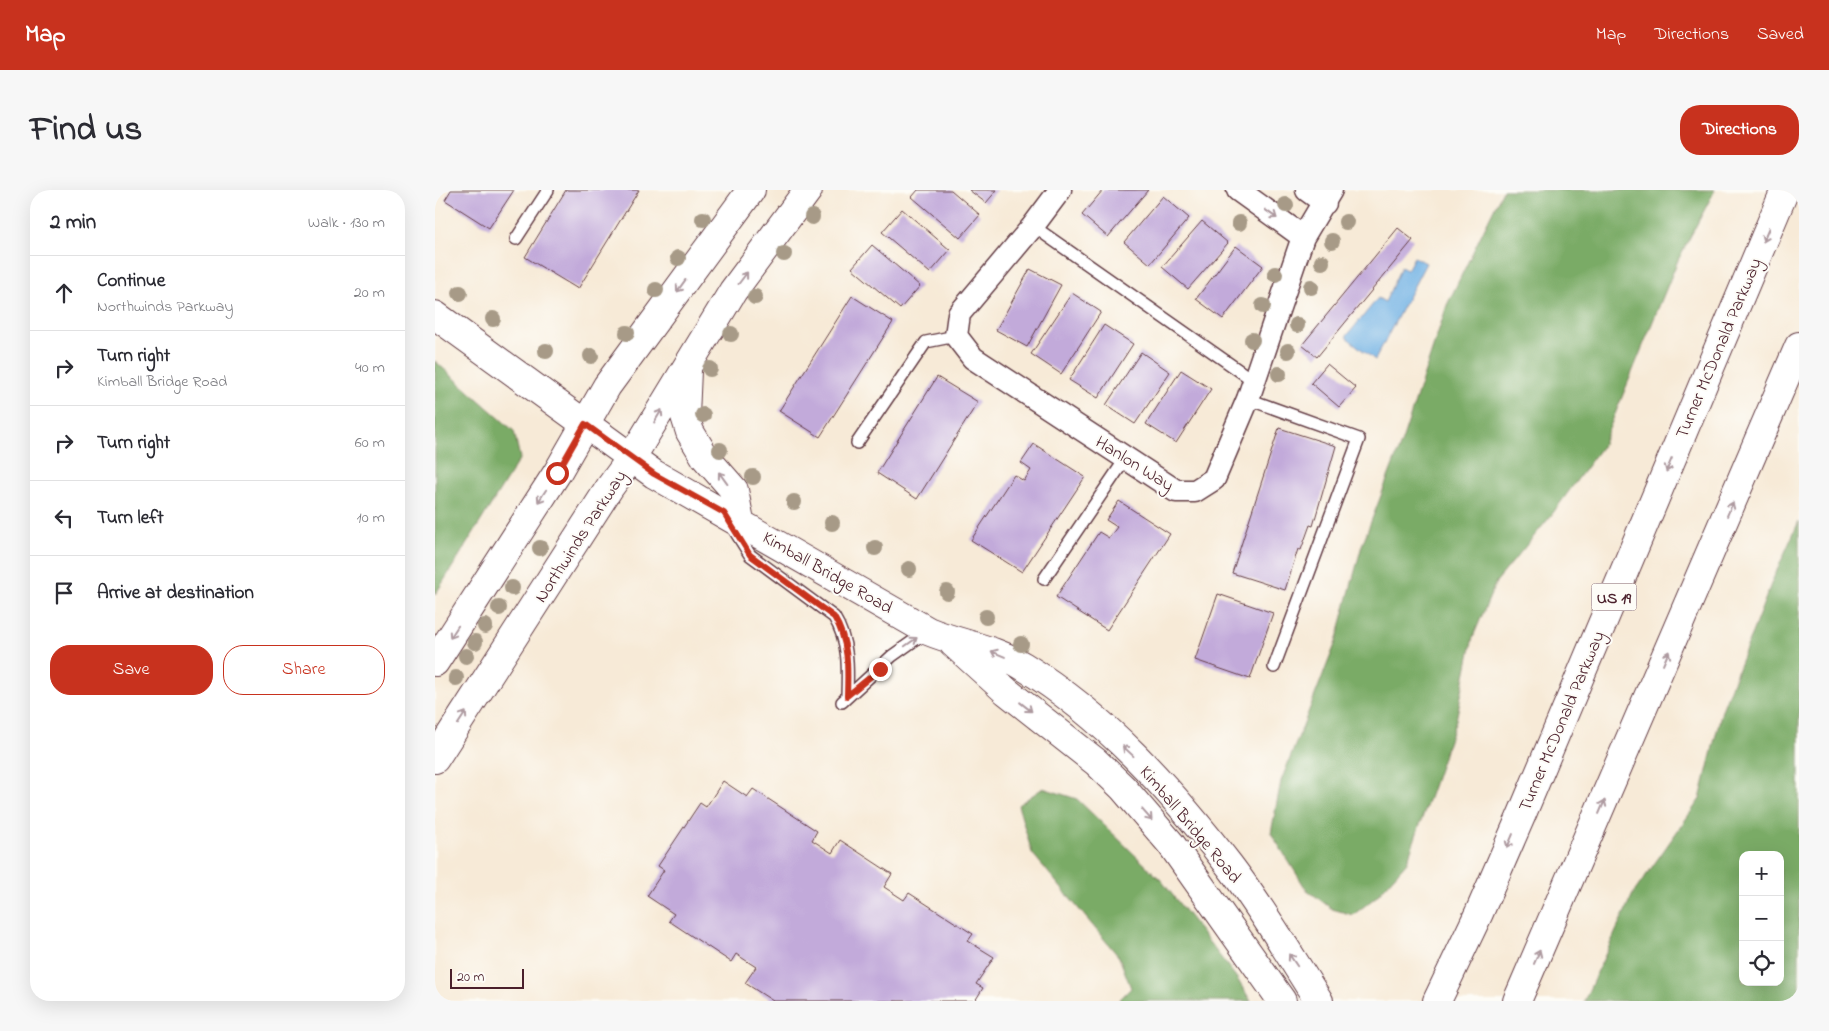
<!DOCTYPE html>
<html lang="en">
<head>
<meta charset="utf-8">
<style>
	body { margin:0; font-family:"Indie Flower",sans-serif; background:#f7f7f7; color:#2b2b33 }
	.controls { position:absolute; right:15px; bottom:15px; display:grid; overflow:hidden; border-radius:10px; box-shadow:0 5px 20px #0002 }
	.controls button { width:45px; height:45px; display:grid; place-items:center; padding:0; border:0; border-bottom:1px solid #e1e1e2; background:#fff; color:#2b2b33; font:25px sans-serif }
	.scale { position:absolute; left:15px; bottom:12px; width:74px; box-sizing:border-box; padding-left:5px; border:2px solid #4a1f2b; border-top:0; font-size:14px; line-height:18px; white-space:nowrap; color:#4a1f2b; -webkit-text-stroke:4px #fdfcf7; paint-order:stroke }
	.stop { position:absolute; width:15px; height:15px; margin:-11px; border:4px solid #c8321e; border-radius:50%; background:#fff }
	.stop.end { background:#c8321e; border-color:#fff; box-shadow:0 1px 5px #0008 }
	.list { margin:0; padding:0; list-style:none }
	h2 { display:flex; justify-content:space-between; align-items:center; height:65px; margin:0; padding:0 20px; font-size:21px }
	h2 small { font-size:16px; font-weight:400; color:#7c7c81 }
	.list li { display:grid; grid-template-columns:32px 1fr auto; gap:15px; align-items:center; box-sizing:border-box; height:75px; padding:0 20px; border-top:1px solid #e1e1e2 }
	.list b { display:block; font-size:19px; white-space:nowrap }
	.list p { margin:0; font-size:16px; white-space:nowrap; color:#7c7c81 }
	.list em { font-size:16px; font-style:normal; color:#7c7c81 }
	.actions { display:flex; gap:10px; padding:15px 20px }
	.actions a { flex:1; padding:11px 0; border:1px solid #c8321e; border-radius:20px; text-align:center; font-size:18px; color:#c8321e }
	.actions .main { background:#c8321e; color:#fff }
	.icon { flex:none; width:28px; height:28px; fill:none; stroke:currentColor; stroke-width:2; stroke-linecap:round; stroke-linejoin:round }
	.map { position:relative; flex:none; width:1364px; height:811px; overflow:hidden; border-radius:20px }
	header { display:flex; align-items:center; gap:30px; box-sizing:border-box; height:70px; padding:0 25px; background:#c8321e; color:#fff }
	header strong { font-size:24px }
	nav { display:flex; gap:28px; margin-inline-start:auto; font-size:18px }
	.intro { display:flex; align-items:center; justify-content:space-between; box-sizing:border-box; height:120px; padding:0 30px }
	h1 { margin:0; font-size:35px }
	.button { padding:12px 22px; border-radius:20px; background:#c8321e; color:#fff; font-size:18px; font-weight:700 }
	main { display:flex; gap:30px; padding:0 30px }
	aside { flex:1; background:#fff; border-radius:20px; box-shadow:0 5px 20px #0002 }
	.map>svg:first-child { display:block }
</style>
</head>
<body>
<header>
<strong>Map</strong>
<nav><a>Map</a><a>Directions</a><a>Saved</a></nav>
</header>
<div class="intro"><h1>Find us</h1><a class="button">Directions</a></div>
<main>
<aside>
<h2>2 min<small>Walk · 130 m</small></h2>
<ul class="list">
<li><svg class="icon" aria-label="ahead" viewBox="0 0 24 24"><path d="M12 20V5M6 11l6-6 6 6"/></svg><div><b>Continue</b><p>Northwinds Parkway</p></div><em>20 m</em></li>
<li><svg class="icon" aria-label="right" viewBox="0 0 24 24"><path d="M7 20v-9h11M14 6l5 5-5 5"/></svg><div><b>Turn right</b><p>Kimball Bridge Road</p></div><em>40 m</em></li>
<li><svg class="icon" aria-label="right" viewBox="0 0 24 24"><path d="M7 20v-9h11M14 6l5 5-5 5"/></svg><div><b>Turn right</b></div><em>60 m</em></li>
<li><svg class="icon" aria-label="left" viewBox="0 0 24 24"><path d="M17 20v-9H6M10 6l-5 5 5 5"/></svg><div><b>Turn left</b></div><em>10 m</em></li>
<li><svg class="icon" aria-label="arrive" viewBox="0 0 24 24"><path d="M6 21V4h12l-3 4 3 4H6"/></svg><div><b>Arrive at destination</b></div></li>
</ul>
<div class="actions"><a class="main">Save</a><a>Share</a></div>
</aside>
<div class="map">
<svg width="1364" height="811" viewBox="0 0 1364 811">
	<rect width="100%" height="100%" fill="#fdfcf7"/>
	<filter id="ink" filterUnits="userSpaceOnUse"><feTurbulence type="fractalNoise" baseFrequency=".02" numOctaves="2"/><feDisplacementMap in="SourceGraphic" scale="10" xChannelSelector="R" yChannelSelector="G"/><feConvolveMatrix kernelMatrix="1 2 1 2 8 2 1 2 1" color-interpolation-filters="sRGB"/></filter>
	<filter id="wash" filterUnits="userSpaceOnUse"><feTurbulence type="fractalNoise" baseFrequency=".0096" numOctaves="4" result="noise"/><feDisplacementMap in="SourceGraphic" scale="20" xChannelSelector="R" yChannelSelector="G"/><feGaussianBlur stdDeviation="1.12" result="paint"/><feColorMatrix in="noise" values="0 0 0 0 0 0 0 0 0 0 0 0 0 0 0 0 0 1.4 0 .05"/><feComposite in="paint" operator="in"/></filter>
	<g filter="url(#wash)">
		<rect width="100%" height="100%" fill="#f7ead7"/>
		<!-- forest -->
		<path fill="#7aab66" stroke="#626548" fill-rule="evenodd" d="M1068 0H1280L1243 70 1167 256 1115 327 1061 392 1038 447 1021 530 972 672 941 707 918 725 897 719 871 699 836 643 846 591 901 452 927 355 967 251 1012 115Z
			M0 171 79 241 85 268 0 405Z
			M1364 331V811H1149L1198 704 1265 609 1287 520 1338 389ZM1308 665H1345V792H1308Z
			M608 598 642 609 726 690 801 787 816 811H683L696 798 684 767 597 663 583 615Z"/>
		<!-- water -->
		<path fill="#6fb1e4" stroke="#5c6888" d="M979 67 991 73 940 170 911 147 943 108 950 112 966 77 972 80Z"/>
		<g id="blocks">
			<!-- building -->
			<path fill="#c2aada" d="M16 0H79L54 38 10 10Z
				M131 0H204L143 99 90 67Z
				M483 0H516L545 25 525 48 477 7Z
				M534 0H562L551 13Z
				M668 0H713L673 47 647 25Z
				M728 6 754 28 715 74 689 52Z
				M467 19 515 60 495 83 447 42Z
				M767 31 793 53 753 99 727 77Z
				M963 38 978 50 882 167 867 155Z
				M437 55 485 96 465 119 417 78Z
				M801 56 828 76 788 129 761 109Z
				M595 79 626 95 592 157 561 140Z
				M637 103 666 122 626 184 596 164Z
				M417 106 458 132 385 247 344 221Z
				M669 135 698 154 663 208 634 190Z
				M706 162 735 182 700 234 671 215Z
				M892 174 921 198 904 217 876 193Z
				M746 180 776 199 741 253 711 234Z
				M502 187 543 212 482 309 442 283Z
				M844 238 901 256 878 336 875 335 866 360 863 359 850 400 797 383Z
				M599 254 650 287 587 382 536 350 579 285 589 291 596 280 586 273Z
				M684 311 735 344 672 440 621 407 664 342 674 348 682 337 671 330Z
				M783 404 838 423 815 489 760 470Z
				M288 591 312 607 318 599 382 641 377 650 397 663 405 650 457 684 449 697 469 710 474 703 538 744 533 751 559 767 541 794 548 798 540 811H338L310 793 321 777 301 764 296 772 234 731 239 724 212 706 229 680 223 676 265 613 271 617Z"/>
		</g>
	</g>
	<g filter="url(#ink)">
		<use href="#blocks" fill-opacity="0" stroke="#643d45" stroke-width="1"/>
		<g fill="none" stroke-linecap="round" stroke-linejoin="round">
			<!-- lane casing -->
			<g stroke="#643d45" stroke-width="14">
				<path id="lane" d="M598 36 819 191
					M81 49 113 0
					M813 209 924 249 839 477
					M422 253 491 152 521 146
					M298 338 315 365 399 427C414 451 413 478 412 506
					M609 389 691 268
					M407 512 457 466 491 442"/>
			</g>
			<!-- street casing -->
			<g stroke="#643d45" stroke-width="25">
				<path id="street" d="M625 0 598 36 524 124 521 146 538 168 741 301H760L779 289 813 209 868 47 896 0
					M803 0 868 47
					M872 0 890 13"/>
			</g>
			<!-- secondary casing -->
			<g stroke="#643d45" stroke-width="30">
				<path id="secondary" d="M0 125 219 284 493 441C524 454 559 458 588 476 670 526 736 600 794 675 827 718 855 766 884 811
					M252 180 250 226 255 242 270 267 299 300 305 332
					M518 453 571 501 661 572 688 598 736 654 847 811
					M0 472 122 283 172 196 316 0
					M0 569 175 297 197 267 298 101 373 0"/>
			</g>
			<!-- highway casing -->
			<g stroke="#643d45" stroke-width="30">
				<path id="highway" d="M1002 811 1044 723 1087 624 1350 0
					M1082 811 1364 156"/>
			</g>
			<!-- lane -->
			<use href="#lane" stroke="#fff" stroke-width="11"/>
			<!-- street -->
			<use href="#street" stroke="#fff" stroke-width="22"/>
			<!-- secondary -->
			<use href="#secondary" stroke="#fff" stroke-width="28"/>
			<!-- highway -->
			<use href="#highway" stroke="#fff" stroke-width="28"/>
		</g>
		<!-- trees -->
		<g fill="#a79a87">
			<circle cx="851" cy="15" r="8"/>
			<circle cx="377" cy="27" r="8"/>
			<circle cx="268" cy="29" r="8"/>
			<circle cx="911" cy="32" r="8"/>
			<circle cx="804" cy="33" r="8"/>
			<circle cx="897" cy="51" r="8"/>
			<circle cx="349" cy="64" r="8"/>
			<circle cx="243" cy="68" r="8"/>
			<circle cx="887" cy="72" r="8"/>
			<circle cx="840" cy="84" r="8"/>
			<circle cx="876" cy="97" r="8"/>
			<circle cx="221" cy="100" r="8"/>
			<circle cx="25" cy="103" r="8"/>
			<circle cx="320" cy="107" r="8"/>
			<circle cx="828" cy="116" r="8"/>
			<circle cx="58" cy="129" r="8"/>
			<circle cx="862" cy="135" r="8"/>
			<circle cx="192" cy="143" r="8"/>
			<circle cx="296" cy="144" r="8"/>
			<circle cx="817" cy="150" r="8"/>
			<circle cx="111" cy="161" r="8"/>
			<circle cx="853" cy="161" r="8"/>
			<circle cx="156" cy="166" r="8"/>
			<circle cx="275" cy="179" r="8"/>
			<circle cx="844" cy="184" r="8"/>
			<circle cx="268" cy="225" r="8"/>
			<circle cx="285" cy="260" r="8"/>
			<circle cx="318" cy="287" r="8"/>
			<circle cx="359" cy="312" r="8"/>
			<circle cx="397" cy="333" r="8"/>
			<circle cx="105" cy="358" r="8"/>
			<circle cx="440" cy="358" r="8"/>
			<circle cx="474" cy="379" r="8"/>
			<circle cx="77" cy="398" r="8"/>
			<circle cx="512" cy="402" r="8"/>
			<circle cx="64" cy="418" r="8"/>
			<circle cx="551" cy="427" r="8"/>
			<circle cx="50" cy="436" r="8"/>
			<circle cx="40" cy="452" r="8"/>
			<circle cx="586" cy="454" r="8"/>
			<circle cx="31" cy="466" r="8"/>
			<circle cx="21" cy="488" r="8"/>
		</g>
		<!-- one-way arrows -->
		<defs><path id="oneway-shaft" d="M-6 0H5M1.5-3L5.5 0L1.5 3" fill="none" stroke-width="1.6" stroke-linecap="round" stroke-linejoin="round" transform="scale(1.25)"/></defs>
		<g stroke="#ae9aa0">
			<use href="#oneway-shaft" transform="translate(836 24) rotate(36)"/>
			<use href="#oneway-shaft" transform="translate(1331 45) rotate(113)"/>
			<use href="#oneway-shaft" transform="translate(308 88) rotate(-53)"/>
			<use href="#oneway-shaft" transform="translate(246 96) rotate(126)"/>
			<use href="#oneway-shaft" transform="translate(223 226) rotate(-59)"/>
			<use href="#oneway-shaft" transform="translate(1234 275) rotate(113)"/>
			<use href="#oneway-shaft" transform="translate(288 288) rotate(-126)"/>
			<use href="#oneway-shaft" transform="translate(107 306) rotate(123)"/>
			<use href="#oneway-shaft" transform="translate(1295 319) rotate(-67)"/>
			<use href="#oneway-shaft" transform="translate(19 442) rotate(123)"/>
			<use href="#oneway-shaft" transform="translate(476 452) rotate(-35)"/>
			<use href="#oneway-shaft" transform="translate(563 464) rotate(-157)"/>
			<use href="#oneway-shaft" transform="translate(1231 468) rotate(-67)"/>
			<use href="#oneway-shaft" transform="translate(591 517) rotate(38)"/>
			<use href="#oneway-shaft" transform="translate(27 528) rotate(-57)"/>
			<use href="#oneway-shaft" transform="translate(693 561) rotate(-137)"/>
			<use href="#oneway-shaft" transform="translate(1167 617) rotate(-67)"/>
			<use href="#oneway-shaft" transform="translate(712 625) rotate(49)"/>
			<use href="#oneway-shaft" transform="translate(1075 651) rotate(113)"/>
			<use href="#oneway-shaft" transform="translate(1102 767) rotate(-66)"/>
			<use href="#oneway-shaft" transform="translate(858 770) rotate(-124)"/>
		</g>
	</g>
	<g fill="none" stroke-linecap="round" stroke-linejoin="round" filter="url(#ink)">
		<!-- route -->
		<path stroke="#c8321e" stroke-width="6" d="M122 283 150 234 219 284 289 323 315 365 399 427C414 451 413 478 412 506L445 479"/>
	</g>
	<g text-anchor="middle" stroke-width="4" stroke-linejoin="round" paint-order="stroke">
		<!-- shield labels -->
		<rect fill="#fdfcf7" stroke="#806168" stroke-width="1" x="1156.5" y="393.5" width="45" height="27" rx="4"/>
		<g font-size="16" font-weight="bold" fill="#4a1f2b">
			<text x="1179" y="413">US 19</text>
		</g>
		<!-- street labels -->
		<g font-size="18" fill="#4a1f2b" stroke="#fdfcf7">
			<text transform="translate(1283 158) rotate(-67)" y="6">Turner McDonald Parkway</text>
			<text transform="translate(700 273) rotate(32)" y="6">Hanlon Way</text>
			<text transform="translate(145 346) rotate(-57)" y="6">Northwinds Parkway</text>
			<text transform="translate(393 382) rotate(30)" y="6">Kimball Bridge Road</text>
			<text transform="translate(1126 531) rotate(-67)" y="6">Turner McDonald Parkway</text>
			<text transform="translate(756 634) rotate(50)" y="6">Kimball Bridge Road</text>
		</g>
	</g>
</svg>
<div class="controls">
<button>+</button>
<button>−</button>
<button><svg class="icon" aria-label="locate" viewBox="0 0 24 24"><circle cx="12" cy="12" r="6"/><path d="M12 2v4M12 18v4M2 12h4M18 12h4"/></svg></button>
</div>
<div class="scale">20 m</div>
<div class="stop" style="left:122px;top:283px"></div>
<div class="stop end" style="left:445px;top:479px"></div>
</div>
</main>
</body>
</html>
